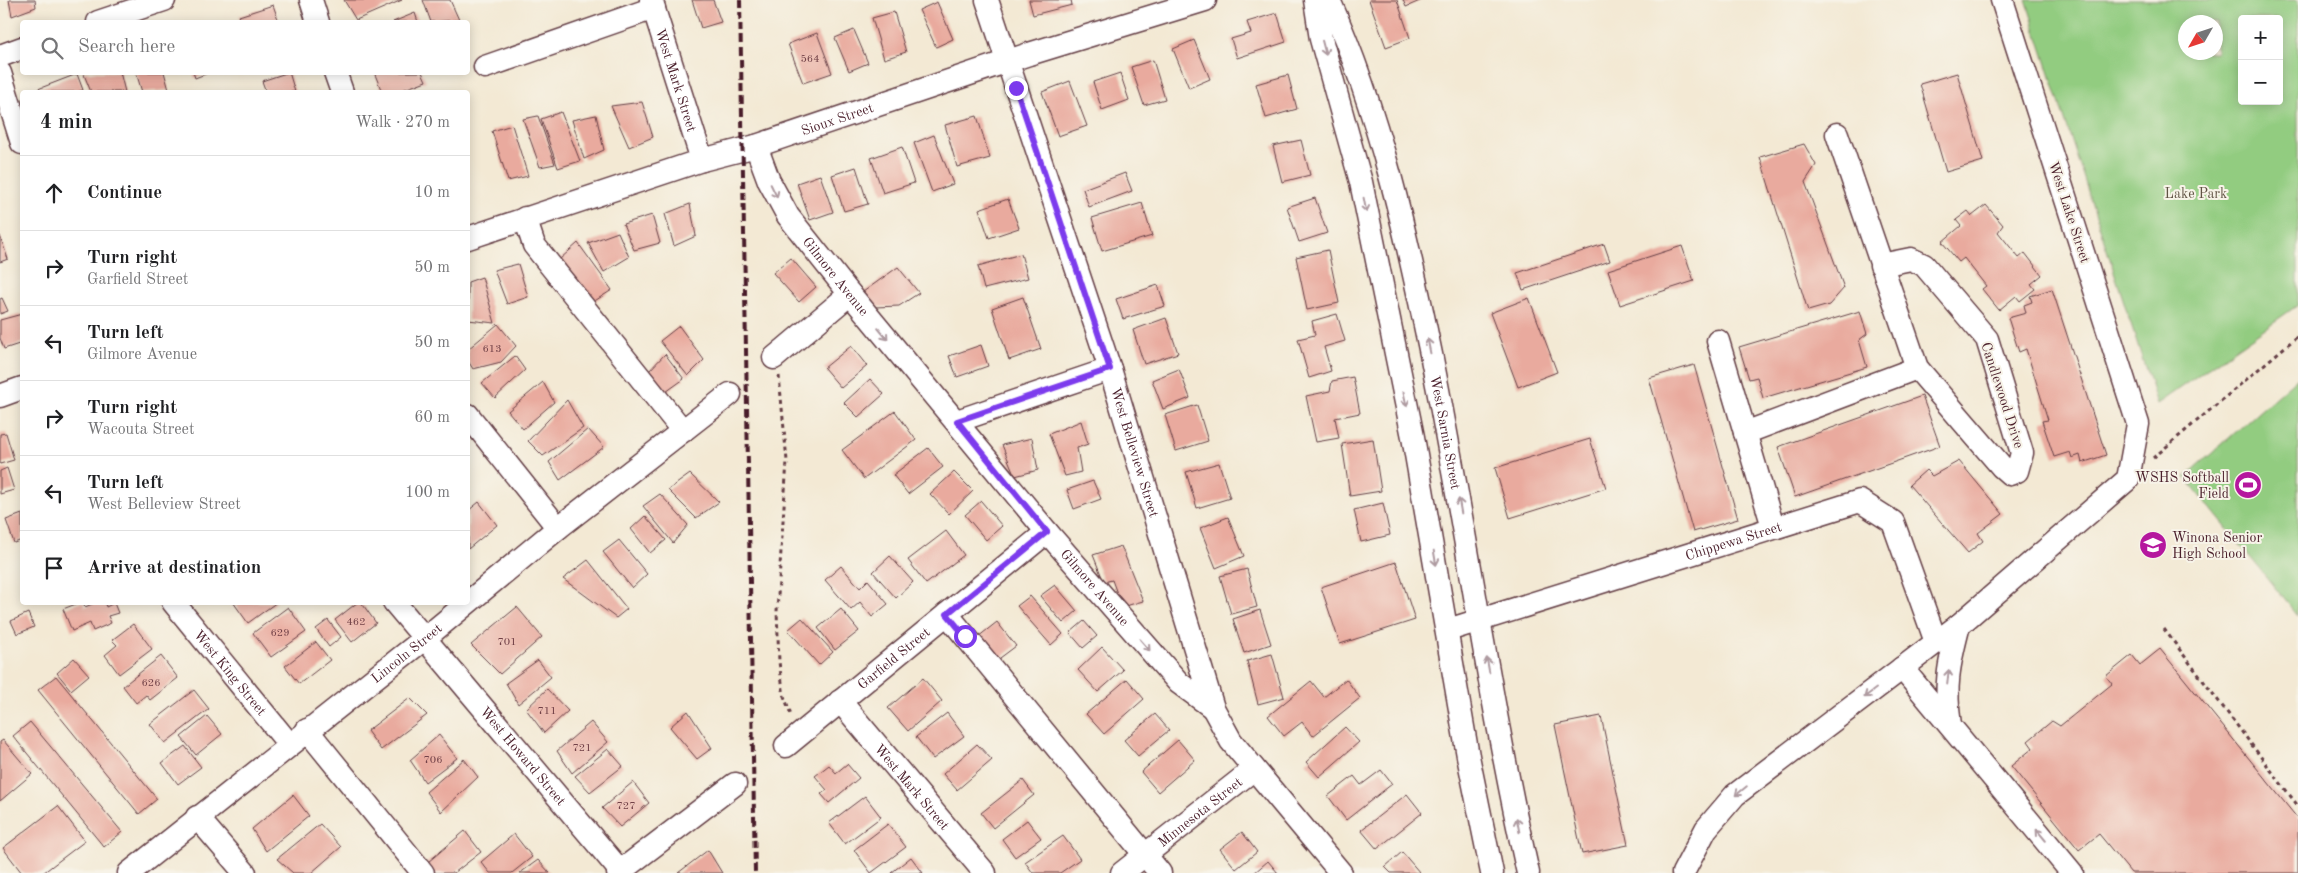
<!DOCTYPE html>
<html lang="en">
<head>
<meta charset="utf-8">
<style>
	body { margin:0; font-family:"Old Standard TT",serif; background:#f6f6f6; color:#202124 }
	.controls { position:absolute; right:15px; top:15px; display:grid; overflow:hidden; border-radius:5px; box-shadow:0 2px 12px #0003 }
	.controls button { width:45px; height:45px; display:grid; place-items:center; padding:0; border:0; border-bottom:1px solid #e0e0e0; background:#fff; color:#202124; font:25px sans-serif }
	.compass { position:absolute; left:2178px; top:15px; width:45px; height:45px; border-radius:50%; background:#fff; box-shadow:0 2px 12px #0003; rotate:231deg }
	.stop { position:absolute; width:15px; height:15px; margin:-11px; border:4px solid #7c3aed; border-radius:50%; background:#fff }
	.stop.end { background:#7c3aed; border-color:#fff; box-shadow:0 1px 5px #0008 }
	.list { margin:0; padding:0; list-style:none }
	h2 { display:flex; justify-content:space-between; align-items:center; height:65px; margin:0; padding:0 20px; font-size:21px }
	h2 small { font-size:16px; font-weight:400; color:#757577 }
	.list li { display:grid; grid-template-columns:32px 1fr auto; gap:15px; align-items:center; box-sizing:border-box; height:75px; padding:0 20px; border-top:1px solid #e0e0e0 }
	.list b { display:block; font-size:19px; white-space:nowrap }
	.list p { margin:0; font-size:16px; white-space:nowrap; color:#757577 }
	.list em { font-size:16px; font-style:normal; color:#757577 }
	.icon { flex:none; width:28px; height:28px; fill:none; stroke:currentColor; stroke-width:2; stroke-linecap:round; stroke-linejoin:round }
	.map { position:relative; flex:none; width:2298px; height:873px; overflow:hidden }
	.search { position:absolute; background:#fff; box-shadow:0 2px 12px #0003; left:20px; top:20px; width:450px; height:55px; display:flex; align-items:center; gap:12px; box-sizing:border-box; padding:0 18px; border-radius:5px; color:#757577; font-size:19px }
	.panel { position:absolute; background:#fff; box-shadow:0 2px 12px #0003; left:20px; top:90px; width:450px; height:515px; border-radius:5px }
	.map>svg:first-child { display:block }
</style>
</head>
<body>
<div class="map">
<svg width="2298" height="873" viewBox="0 0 2298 873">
	<rect width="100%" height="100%" fill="#f7f3e8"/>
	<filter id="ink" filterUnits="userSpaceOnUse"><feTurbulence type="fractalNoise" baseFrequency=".02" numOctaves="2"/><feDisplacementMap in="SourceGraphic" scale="10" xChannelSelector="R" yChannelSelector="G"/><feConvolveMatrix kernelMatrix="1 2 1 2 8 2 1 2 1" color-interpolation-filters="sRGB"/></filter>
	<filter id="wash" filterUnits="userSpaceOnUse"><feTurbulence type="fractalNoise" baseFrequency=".0096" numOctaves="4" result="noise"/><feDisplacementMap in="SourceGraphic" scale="20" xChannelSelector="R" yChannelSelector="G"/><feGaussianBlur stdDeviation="1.12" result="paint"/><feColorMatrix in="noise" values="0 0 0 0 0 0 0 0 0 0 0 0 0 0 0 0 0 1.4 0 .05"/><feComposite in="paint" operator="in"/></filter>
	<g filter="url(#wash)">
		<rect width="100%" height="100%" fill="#f3e9d4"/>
		<!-- green -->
		<path fill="#92cc80" stroke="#6e7656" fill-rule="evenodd" d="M2026 0H2298V305L2157 404ZM2242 19H2279V101H2242ZM2186 22H2216V52H2186Z
			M2298 377V616L2185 477Z"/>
		<g id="blocks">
			<!-- building -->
			<path fill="#e9aa9e" d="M9 0H35L36 7 12 16Z
				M344 0H402L356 20Z
				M423 0H450L459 20 431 22Z
				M692 0H713L721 22 701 28Z
				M1029 0H1071L1072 5 1033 15Z
				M1369 0H1397L1410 38 1386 47Z
				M1403 0H1422L1406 7Z
				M937 2 953 39 936 47 919 10Z
				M273 5 279 22H242L239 16Z
				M894 12 906 52 884 59 872 18Z
				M415 13 418 22H393Z
				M1277 13 1286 42 1237 58 1231 39 1251 33 1247 22Z
				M854 30 868 63 849 71 835 38Z
				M817 33 832 73 803 83 788 44Z
				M1194 40 1210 79 1189 88 1173 49Z
				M1153 60 1165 99 1144 105 1131 67Z
				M83 72H120L125 92H91Z
				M136 72H164L169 90 142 92Z
				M193 72H208V73L195 78Z
				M289 72 295 92H266L262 81Z
				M374 72H422L426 81 397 92H382Z
				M1120 73 1129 100 1102 110 1093 82Z
				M1957 73 1983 161 1946 172 1920 84Z
				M77 74 83 90 77 92H39L38 89Z
				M1288 75 1297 109 1266 118 1256 84Z
				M1070 81 1087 126 1058 136 1042 92Z
				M642 102 653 137 629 147 611 106Z
				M561 112 580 161 558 168 541 119Z
				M596 115 604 150 584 159 572 120Z
				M538 116 555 164 540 167 523 119Z
				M977 116 990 158 957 167 945 125Z
				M512 125 528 176 508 181 492 131Z
				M934 135 953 184 932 192 914 143Z
				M1301 140 1310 175 1282 182 1273 146Z
				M1804 144 1816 165 1805 182 1844 288 1829 305 1808 311 1760 157Z
				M902 147 914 183 883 193 871 158Z
				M856 167 868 204 844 211 832 175Z
				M1125 173 1132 191 1089 207 1083 189Z
				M820 175 833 212 810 220 797 183Z
				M1315 198 1327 233 1299 242 1287 207Z
				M1008 199 1019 228 989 238 979 209Z
				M1142 203 1152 236 1102 251 1092 218Z
				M690 204 696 236 674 246 665 214Z
				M1986 205 2003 225 1998 232 2019 258 2025 253 2042 275 2031 284 2035 289 2020 301 2016 296 1999 310 1982 289 1986 286 1964 258 1959 262 1942 242 1961 226 1956 220 1968 211 1972 216Z
				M652 215 660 243 634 250 623 224Z
				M618 232 629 257 604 272 588 243Z
				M0 236 8 259 0 262Z
				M578 243 612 290 593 302 560 259Z
				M1604 244 1610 261 1523 290 1517 273Z
				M1682 246 1694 281 1620 305 1608 270Z
				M1328 250 1339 303 1307 310 1296 257Z
				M1021 254 1028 278 984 289 978 266Z
				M791 258 816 287 799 302 773 273Z
				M518 264 528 297 507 304 494 270Z
				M898 267 919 293 899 306 875 307 863 292Z
				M482 277 495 323 468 320V282Z
				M1158 285 1165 306 1123 319 1116 299Z
				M2052 289 2106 455 2082 463 2080 455 2072 458 2070 452 2054 457 2042 421 2048 420 2026 349 2019 352 2008 318 2026 313 2024 305 2032 302 2030 296Z
				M1023 297 1041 349 1009 360 992 308Z
				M2 298 8 311 0 314V299Z
				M1529 298 1557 372 1518 387 1490 313Z
				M1860 311 1867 334 1859 340 1867 367 1763 398 1757 377 1749 379 1739 347Z
				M22 314V343L4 349 0 338V320Z
				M1337 314 1345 341 1324 347 1331 371 1309 378 1298 339 1315 335 1312 321Z
				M1166 318 1178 353 1144 364 1133 330Z
				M498 324 516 346 501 362 473 369 468 361V349Z
				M679 326 704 360 688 376 660 341Z
				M981 345 988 366 957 377 949 356Z
				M851 346 867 366 841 388 824 368Z
				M665 354 684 379 663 394 648 372Z
				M515 356 525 370 495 398 482 383Z
				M1694 365 1738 519 1693 532 1649 378Z
				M1179 369 1190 398 1163 409 1152 380Z
				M1353 377 1360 413 1335 418 1339 438 1316 442 1306 396 1330 391 1332 381Z
				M870 379 884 394 858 417 844 403Z
				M543 382 554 402 523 429 508 411Z
				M1922 396 1940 446 1795 497 1778 447Z
				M567 400 583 428 543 456 528 441Z
				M1197 405 1208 441 1176 451 1165 415Z
				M895 411 916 440 864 479 842 450Z
				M1081 421 1088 444 1077 448 1081 472 1065 476 1049 434Z
				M588 429 604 447 560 480 549 462Z
				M6 433 14 460 0 464V434Z
				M1032 438 1038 470 1015 476 1002 445Z
				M1373 439 1381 491 1350 496 1342 444Z
				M1590 439 1606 488 1510 518 1495 468Z
				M928 448 943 467 908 494 893 475Z
				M1959 461 2003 514 1978 533 1983 541 1968 553 1909 485 1926 470 1932 476Z
				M1219 463 1230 498 1197 508 1186 472Z
				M7 468 14 490 0 494V471Z
				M954 472 973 491 949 514 930 494Z
				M690 474 719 502 696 518 668 490Z
				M1093 481 1101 499 1074 509 1067 490Z
				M660 494 688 525 673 543 643 506Z
				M981 501 1002 526 986 540 965 515Z
				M479 502 497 525 468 549V511Z
				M1383 503 1390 535 1361 542 1354 510Z
				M22 514V540L14 543 6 520Z
				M645 516 666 540 650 553 631 529Z
				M1228 517 1244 556 1216 568 1200 528Z
				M946 531 964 555 926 584 908 560Z
				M619 540 647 574 632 588 603 552Z
				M1121 546 1143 601 1122 607 1112 580 1104 582 1093 555Z
				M890 556 913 582 896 598 873 572Z
				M588 560 627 609 616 618 563 579Z
				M1396 562 1415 620 1340 644 1321 587Z
				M841 566 860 588 868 580 888 604 872 617 860 602 851 610 825 580Z
				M1247 569 1257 607 1231 614 1220 576Z
				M1055 585 1077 611 1063 623 1040 596Z
				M1030 596 1063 634 1051 645 1017 606Z
				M81 602H83L85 607 97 602H105L106 607 114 603 118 613 108 616 111 623 93 631 90 623 72 631 63 609Z
				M233 602H277L248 623Z
				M358 602H361L376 623 352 642 335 620Z
				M288 607 306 632 271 657 253 633Z
				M517 607 542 637 500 674 471 645Z
				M841 609 859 631 835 650 818 628Z
				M1260 610 1271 644 1244 653 1233 619Z
				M28 613 34 627 17 634 11 621Z
				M802 618 833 652 819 665 788 630Z
				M328 620 341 637 329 647 316 629Z
				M1084 621 1097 636 1083 648 1070 633Z
				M997 622 1016 646 996 661 978 637Z
				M133 624 152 649 119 674 105 655 117 645 112 640Z
				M316 642 330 660 299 684 285 666Z
				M1102 647 1123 670 1098 692 1078 670Z
				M2160 649 2298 819V873H2131L2099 834 2079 850 2011 766 2033 748 2028 741 2052 721 2060 726 2112 684 2106 676 2132 655 2140 665Z
				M1272 654 1284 697 1258 704 1247 661Z
				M161 656 178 678 150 700 146 695 136 703 123 686Z
				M74 658 89 675 71 690 57 673Z
				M538 660 551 677 518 704 506 683Z
				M56 676 157 799 139 814 38 690Z
				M923 678 942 701 908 731 888 708Z
				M1127 679 1144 699 1104 734 1086 714Z
				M1346 679 1360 698 1313 736 1302 722 1284 736 1268 716 1311 681 1324 697Z
				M547 689 568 711 544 733 526 709Z
				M194 690 209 709 165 743 150 724Z
				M410 698 427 715 381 750 367 731Z
				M688 711 712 748 697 759 670 727Z
				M947 713 964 736 933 759 916 737Z
				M1155 714 1169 730 1138 756 1124 740Z
				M207 716 222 734 196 755 181 737Z
				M1601 716 1628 845 1582 854 1555 725Z
				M30 722 122 832 104 847 13 736Z
				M591 722 608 742 572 773 557 751Z
				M1345 727 1359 742 1319 777 1306 762Z
				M439 735 457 758 425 782 410 760Z
				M3 740 32 774 0 801V742Z
				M1178 740 1195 760 1158 792 1141 772Z
				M977 744 992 760 957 790 943 774Z
				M185 746 201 767 178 784 162 763Z
				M608 749 623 766 590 792 575 776Z
				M464 759 478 777 441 812 426 792Z
				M847 764 859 778 829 803 821 794 827 790 815 776 829 765 836 773Z
				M1381 770 1392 784 1346 820 1328 796 1354 776 1361 785Z
				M1023 780 1034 795 993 828 981 813Z
				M633 782 649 803 620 827 602 808Z
				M1407 794 1422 813 1377 849 1361 830Z
				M293 795 309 816 266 851 252 829Z
				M865 796 881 817 845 844 829 823Z
				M58 806 85 841 43 873H22L3 848Z
				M1027 820 1041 838 1015 857 1002 839Z
				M320 824 341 847 311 873H293L277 859Z
				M888 824 906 847 871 873 854 850Z
				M465 831 481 852 454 873H427L422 867Z
				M1242 832 1257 852 1236 869 1220 849Z
				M514 834 532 857 512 873H490L481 862Z
				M1063 836 1080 859 1060 873H1033L1025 862Z
				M708 850 722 873H678Z
				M1402 852 1420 873H1391L1385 867Z
				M911 857 923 873H891Z
				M538 860 550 873H520Z
				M1268 861 1278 873H1254Z"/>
		</g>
	</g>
	<g filter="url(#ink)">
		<use href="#blocks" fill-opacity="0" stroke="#633d44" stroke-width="1"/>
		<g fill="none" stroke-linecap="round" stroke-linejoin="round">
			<!-- minor casing -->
			<g stroke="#633d44" stroke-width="25">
				<g id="minor">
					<path d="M311 0 318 22"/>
					<path id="s1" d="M651 0 702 160"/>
					<path id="s2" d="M987 0 1110 369 1213 708 1231 741 1341 873"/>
					<path d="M1315 0 1321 39 1361 182 1413 437 1468 756 1492 873"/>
					<path id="s3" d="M1329 0C1380 114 1407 237 1432 359 1466 530 1490 703 1528 873"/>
					<path d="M98 22 164 0"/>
					<path d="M0 56 22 48"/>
					<path d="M485 67 654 8"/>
					<path d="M335 72 342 92"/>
					<path d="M0 73 22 143"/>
					<path d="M1837 134 1917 368 2002 467 2010 474 2017 471 2022 453 1987 339 1924 265 1911 259 1881 265"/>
					<path id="s4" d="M756 146 769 181 788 216 850 294 1047 532 1157 658 1179 683 1213 708"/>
					<path d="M525 218 534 245 683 431"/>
					<path id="s5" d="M468 238 702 160 756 146 1029 54 1205 0"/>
					<path d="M1718 341 1773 527"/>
					<path d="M774 358 850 294"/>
					<path d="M0 396 22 388"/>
					<path d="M468 415 558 528"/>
					<path d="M957 421 1110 369"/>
					<path d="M1745 433 1917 368"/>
					<path id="s6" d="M173 602 289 744"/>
					<path id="s7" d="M394 602 622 873"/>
					<path d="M947 614 1160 873"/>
					<path id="s8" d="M1448 630 1860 501 1893 522 1936 642"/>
					<path d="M1902 668 2072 873"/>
					<path id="s9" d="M840 701 985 873"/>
					<path d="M1950 725C1944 686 1949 663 1959 625"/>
					<path d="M307 730 423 873"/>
					<path id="s10" d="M786 746 1047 532"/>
					<path d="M197 817 245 873"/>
					<path id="s11" d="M129 873 424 639 558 528 730 394"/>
					<path d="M618 873 735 784"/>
					<path id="s12" d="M1122 873 1254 769"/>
					<path d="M1683 873 1706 829 1735 795 1959 625 2128 479 2138 424 2002 0"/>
				</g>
			</g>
			<!-- path -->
			<path stroke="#633d44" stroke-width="3" stroke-dasharray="4 4" stroke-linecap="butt" d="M779 376 787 461 777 611 779 662 784 696 792 717
				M2153 458 2298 336
				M2164 629 2298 806"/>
			<!-- minor -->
			<use href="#minor" stroke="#fff" stroke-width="22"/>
			<!-- rail -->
			<path stroke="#4a1f2b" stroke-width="4" stroke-dasharray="8 4" stroke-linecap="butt" d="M740 0 755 873"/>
		</g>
		<!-- one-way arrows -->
		<defs><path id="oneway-shaft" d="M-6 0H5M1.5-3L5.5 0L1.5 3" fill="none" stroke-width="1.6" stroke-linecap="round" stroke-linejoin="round" transform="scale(1.25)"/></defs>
		<g stroke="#ae9aa0">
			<use href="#oneway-shaft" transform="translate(1324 48) rotate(75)"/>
			<use href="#oneway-shaft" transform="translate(774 191) rotate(64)"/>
			<use href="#oneway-shaft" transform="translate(1365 205) rotate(79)"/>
			<use href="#oneway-shaft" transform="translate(883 334) rotate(50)"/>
			<use href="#oneway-shaft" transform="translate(1429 346) rotate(-101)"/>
			<use href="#oneway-shaft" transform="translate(1405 399) rotate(78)"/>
			<use href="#oneway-shaft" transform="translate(1460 506) rotate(-100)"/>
			<use href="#oneway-shaft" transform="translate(1435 558) rotate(80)"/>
			<use href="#oneway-shaft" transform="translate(1145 645) rotate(49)"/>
			<use href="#oneway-shaft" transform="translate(1488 665) rotate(-100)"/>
			<use href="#oneway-shaft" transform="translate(1948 677) rotate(-84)"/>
			<use href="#oneway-shaft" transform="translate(1870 693) rotate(143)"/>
			<use href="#oneway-shaft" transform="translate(1741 791) rotate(141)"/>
			<use href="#oneway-shaft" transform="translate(1518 825) rotate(-101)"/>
			<use href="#oneway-shaft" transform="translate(2041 835) rotate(-130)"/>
		</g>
	</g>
	<g fill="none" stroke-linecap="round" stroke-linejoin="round" filter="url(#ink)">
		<!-- route -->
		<path stroke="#7c3aed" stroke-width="6" d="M965 636 947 614 1047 532 957 421 1110 369 1016 88"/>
	</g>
	<!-- icons -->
	<defs>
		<g id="stadium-disc" transform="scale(1.4375)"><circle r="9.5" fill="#b5179e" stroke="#f7f3e8"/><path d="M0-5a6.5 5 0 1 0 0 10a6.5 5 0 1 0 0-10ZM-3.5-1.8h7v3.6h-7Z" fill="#fff"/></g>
		<g id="school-disc" transform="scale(1.4375)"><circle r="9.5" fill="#b5179e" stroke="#f7f3e8"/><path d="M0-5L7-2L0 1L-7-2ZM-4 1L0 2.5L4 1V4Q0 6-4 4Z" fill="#fff"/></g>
	</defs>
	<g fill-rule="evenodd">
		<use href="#stadium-disc" x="2248" y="485"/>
		<use href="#school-disc" x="2153" y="545"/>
	</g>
	<g text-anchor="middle" stroke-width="4" stroke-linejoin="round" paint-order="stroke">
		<!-- number labels -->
		<g font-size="11" fill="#724248">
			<text x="810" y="62">564</text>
			<text x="492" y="352">613</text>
			<text x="356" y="625">462</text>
			<text x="280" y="636">629</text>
			<text x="507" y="645">701</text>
			<text x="151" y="686">626</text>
			<text x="547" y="714">711</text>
			<text x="582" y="751">721</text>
			<text x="433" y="763">706</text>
			<text x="626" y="809">727</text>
		</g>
		<!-- street labels -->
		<g font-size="14" fill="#4a1f2b" stroke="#f7f3e8">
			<text dy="5" stroke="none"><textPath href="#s1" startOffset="84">West Mark Street</textPath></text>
			<text dy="5" stroke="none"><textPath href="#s5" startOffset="388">Sioux Street</textPath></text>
			<text transform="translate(2070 212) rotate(72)" y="5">West Lake Street</text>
			<text dy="5" stroke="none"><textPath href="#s4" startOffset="154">Gilmore Avenue</textPath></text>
			<text transform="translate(2003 395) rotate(72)" y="5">Candlewood Drive</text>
			<text dy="5" stroke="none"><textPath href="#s3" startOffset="449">West Sarnia Street</textPath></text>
			<text dy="5" stroke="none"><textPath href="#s2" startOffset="476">West Belleview Street</textPath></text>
			<text dy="5" stroke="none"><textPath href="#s8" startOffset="299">Chippewa Street</textPath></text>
			<text dy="5" stroke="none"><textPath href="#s4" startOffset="559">Gilmore Avenue</textPath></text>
			<text dy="5" stroke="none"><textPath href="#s11" startOffset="354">Lincoln Street</textPath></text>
			<text dy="5" stroke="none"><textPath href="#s10" startOffset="139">Garfield Street</textPath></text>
			<text dy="5" stroke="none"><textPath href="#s6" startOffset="91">West King Street</textPath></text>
			<text dy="5" stroke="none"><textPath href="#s7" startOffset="201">West Howard Street</textPath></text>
			<text dy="5" stroke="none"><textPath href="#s9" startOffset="112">West Mark Street</textPath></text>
			<text dy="5" stroke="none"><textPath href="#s12" startOffset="99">Minnesota Street</textPath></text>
		</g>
		<!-- park labels -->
		<g font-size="14" fill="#605344" stroke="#f7f3e8">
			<text x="2196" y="198">Lake Park</text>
		</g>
		<!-- poi labels -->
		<g font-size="14" fill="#4a1f2b" stroke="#f7f3e8" text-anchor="end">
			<text x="2229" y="482">WSHS Softball<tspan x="2229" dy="16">Field</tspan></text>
			<text x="2172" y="542" text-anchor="start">Winona Senior<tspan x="2172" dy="16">High School</tspan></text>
		</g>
	</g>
</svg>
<div class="controls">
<button>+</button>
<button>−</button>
</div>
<svg class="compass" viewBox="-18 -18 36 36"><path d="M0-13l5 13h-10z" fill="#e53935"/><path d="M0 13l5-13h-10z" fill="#757577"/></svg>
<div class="stop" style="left:965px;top:636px"></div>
<div class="stop end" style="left:1016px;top:88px"></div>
<div class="search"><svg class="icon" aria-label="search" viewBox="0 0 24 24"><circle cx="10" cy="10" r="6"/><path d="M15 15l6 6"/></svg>Search here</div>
<section class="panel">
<h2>4 min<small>Walk · 270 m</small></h2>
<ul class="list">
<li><svg class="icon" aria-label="ahead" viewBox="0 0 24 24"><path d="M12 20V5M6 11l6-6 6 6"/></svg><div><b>Continue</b></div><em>10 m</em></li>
<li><svg class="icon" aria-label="right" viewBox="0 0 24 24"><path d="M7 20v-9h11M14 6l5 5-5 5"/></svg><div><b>Turn right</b><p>Garfield Street</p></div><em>50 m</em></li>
<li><svg class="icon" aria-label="left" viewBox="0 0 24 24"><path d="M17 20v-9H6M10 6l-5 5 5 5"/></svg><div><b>Turn left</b><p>Gilmore Avenue</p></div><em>50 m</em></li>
<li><svg class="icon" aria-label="right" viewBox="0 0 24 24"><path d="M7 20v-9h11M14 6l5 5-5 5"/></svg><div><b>Turn right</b><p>Wacouta Street</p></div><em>60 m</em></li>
<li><svg class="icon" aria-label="left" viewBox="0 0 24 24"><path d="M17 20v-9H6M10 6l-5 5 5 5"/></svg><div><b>Turn left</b><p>West Belleview Street</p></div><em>100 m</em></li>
<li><svg class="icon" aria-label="arrive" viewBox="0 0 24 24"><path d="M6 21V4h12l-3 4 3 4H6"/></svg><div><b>Arrive at destination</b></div></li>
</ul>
</section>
</div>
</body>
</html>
